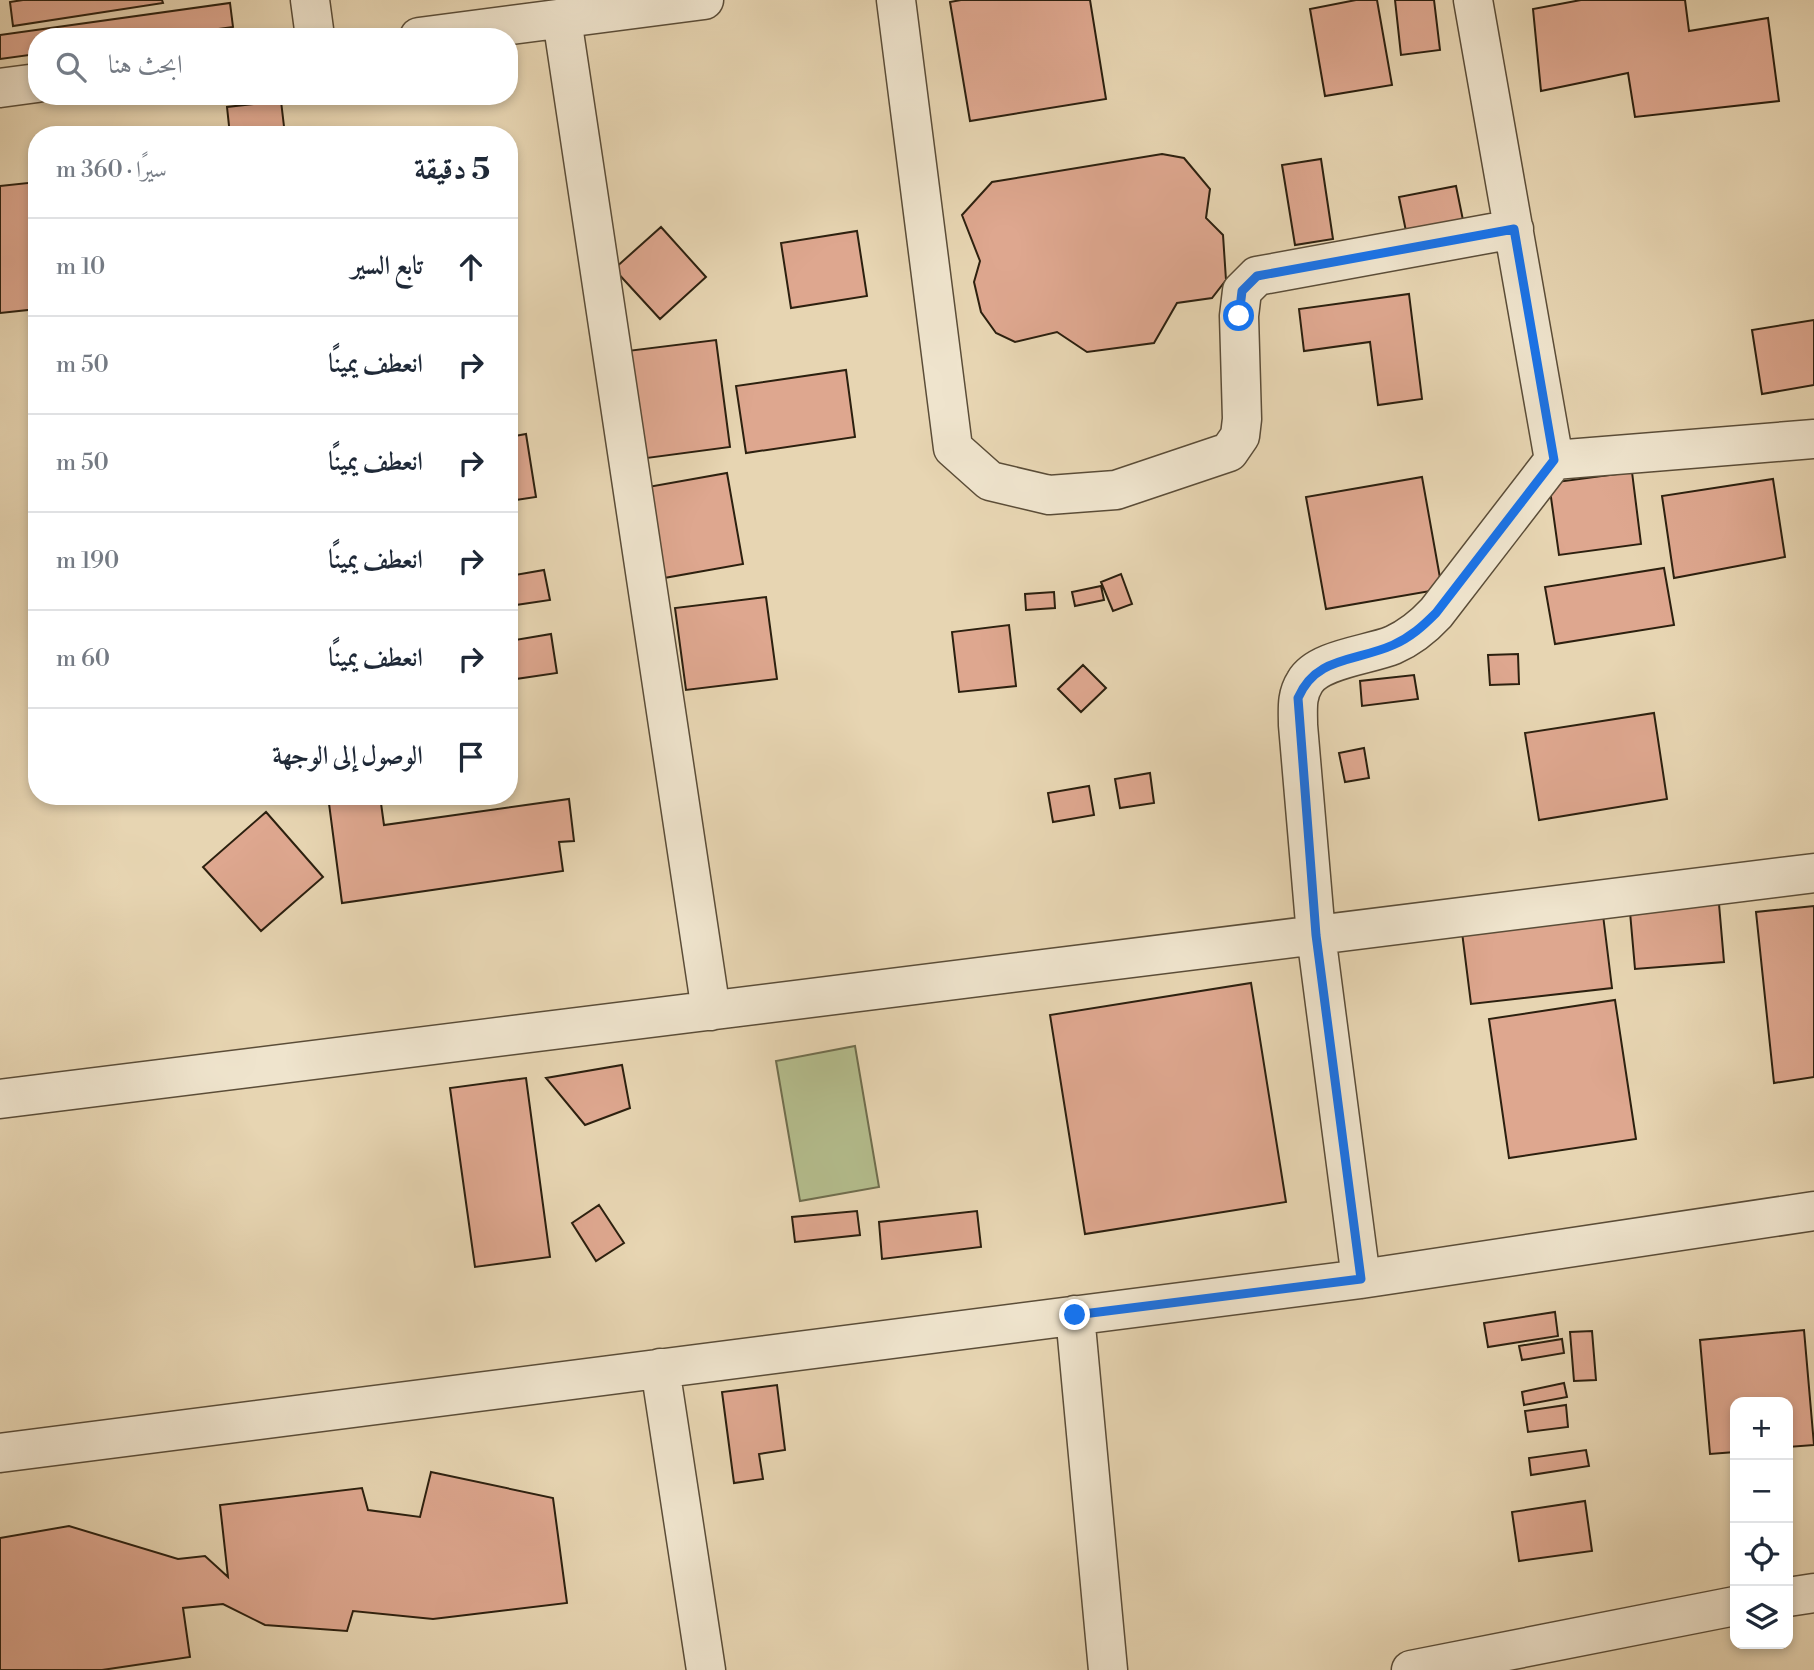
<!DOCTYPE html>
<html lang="ar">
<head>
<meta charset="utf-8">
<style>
	body { margin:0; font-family:"Libre Bodoni",Amiri,serif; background:#f6f6f7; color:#1f2937; direction:rtl }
	.controls { position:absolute; right:21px; bottom:21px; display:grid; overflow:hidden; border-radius:14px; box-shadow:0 4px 10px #0003 }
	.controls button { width:63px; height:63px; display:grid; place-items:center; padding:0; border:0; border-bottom:2px solid #e0e1e3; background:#fff; color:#1f2937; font:35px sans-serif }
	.stop { position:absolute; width:21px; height:21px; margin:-16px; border:5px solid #1a73e8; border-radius:50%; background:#fff }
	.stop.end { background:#1a73e8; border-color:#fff; box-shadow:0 2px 7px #0008 }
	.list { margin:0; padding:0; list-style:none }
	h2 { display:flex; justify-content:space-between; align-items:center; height:91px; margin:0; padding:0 28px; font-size:30px }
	h2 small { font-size:23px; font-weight:400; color:#747a83 }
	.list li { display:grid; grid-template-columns:46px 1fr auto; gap:21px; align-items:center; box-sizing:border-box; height:98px; padding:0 28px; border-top:2px solid #e0e1e3 }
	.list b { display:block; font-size:26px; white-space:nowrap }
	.list em { font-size:23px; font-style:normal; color:#747a83 }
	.icon { flex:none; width:38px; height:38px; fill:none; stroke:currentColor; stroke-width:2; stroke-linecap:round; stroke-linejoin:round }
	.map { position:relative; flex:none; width:1814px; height:1670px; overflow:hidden; direction:ltr }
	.search { position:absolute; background:#fff; box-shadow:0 4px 10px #0003; left:28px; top:28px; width:490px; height:77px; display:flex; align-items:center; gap:18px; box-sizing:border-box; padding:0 24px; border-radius:28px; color:#747a83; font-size:26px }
	.panel { position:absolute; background:#fff; box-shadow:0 4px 10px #0003; left:28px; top:126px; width:490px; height:679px; border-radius:28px; direction:rtl }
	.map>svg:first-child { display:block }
</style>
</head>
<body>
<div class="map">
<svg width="1814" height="1670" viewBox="0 0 1814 1670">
	<rect width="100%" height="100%" fill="#e7d5b2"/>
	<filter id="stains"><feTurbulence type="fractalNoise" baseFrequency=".00286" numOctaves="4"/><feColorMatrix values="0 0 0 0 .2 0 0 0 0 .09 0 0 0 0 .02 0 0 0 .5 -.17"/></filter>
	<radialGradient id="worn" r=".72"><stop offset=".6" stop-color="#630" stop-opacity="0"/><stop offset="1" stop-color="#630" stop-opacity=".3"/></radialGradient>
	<!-- green -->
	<path fill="#b4bd8d" stroke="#706e4e" stroke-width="2" d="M855 1046 879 1187 800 1201 776 1061Z"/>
	<!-- building -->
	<path fill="#dea78f" stroke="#2c200f" stroke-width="2" d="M23 0H162L163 3 13 26 10 2Z
		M961 0H1090L1106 99 970 121 950 2Z
		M1356 0H1377L1392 85 1325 96 1310 9Z
		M1395 0H1434L1440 50 1401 55Z
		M1581 0H1685L1689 31 1768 18 1779 101 1635 117 1628 73 1541 91 1533 9Z
		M230 3 233 27 160 37H37V54L0 59V35Z
		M281 101 285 135H230L227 107Z
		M1162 154 1184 158 1210 189 1206 218 1223 235 1226 280 1212 298 1177 303 1154 343 1087 352 1057 332 1015 342 996 333 981 312 974 282 980 261 962 215 992 182Z
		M1321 159 1333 239 1295 245 1282 165Z
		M37 182V309L0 313V186Z
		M1456 186 1464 225 1407 236 1399 197Z
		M661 227 706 277 660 319 614 269Z
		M857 231 867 296 791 308 781 243Z
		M1409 294 1422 399 1378 405 1370 342 1304 351 1299 309Z
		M1814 320V385L1762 394 1752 330Z
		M716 340 730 447 632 460 619 352Z
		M846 370 855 437 746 453 736 386Z
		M526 434 536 497 509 501V437Z
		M1632 472 1641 544 1559 555 1549 483Z
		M727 473 743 564 664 578 648 487Z
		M1422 477 1442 589 1326 609 1306 497Z
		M1773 479 1785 557 1674 578 1662 496Z
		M1664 568 1674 625 1555 644 1545 587Z
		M544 570 550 600 509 606V576Z
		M1121 574 1132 604 1113 611 1101 582Z
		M1101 586 1104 600 1075 606 1072 592Z
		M1054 592 1055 608 1026 610 1025 594Z
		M766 597 777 679 686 690 675 608Z
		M1009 625 1016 686 959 692 952 632Z
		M551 634 557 673 509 680V641Z
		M1518 654 1519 684 1490 685 1488 655Z
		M1083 665 1106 688 1081 712 1058 689Z
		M1414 675 1418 699 1362 706 1360 681Z
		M1654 713 1667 799 1539 820 1525 733Z
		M1364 748 1369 778 1345 782 1339 753Z
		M1150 773 1154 803 1120 808 1115 779Z
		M1089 786 1094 815 1053 822 1048 793Z
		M328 796H380L384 825 569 799 574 841 559 842 563 871 342 903Z
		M266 812 323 877 261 931 203 867Z
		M1719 904 1724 962 1635 969 1630 912Z
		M1814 906V1077L1774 1083 1756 912Z
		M1603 915 1612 988 1471 1004 1462 932Z
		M1251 983 1286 1202 1085 1234 1050 1015Z
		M1615 1000 1636 1139 1509 1158 1489 1019Z
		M622 1065 630 1108 585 1125 546 1078Z
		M526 1078 550 1257 475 1267 450 1088Z
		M599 1205 624 1243 596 1261 572 1223Z
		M857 1211 860 1235 795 1242 792 1217Z
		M977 1211 981 1247 882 1259 879 1222Z
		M1555 1312 1558 1336 1488 1347 1484 1323Z
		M1804 1330 1814 1445 1788 1447V1402H1735V1452L1710 1454 1700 1340Z
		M1592 1331 1596 1380 1574 1381 1570 1332Z
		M1562 1339 1564 1353 1522 1360 1519 1346Z
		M1564 1383 1567 1397 1524 1405 1522 1392Z
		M777 1385 785 1450 759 1454 763 1479 734 1483 722 1392Z
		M1566 1405 1568 1427 1528 1432 1525 1411Z
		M1586 1450 1589 1466 1531 1475 1529 1458Z
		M431 1472 553 1498 567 1603 433 1619 353 1611 347 1631 265 1625 223 1604 183 1608 190 1657 102 1670H0V1538L69 1526 178 1559 205 1556 228 1577 220 1505 362 1488 368 1510 420 1517Z
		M1585 1501 1592 1551 1519 1561 1512 1512Z"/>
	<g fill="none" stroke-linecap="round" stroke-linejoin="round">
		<!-- minor casing -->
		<g stroke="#5b4d38" stroke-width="41">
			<path id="minor" d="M310 0 315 37
				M896 0 953 448 990 481 1049 495 1116 490 1229 452 1240 436 1242 419 1239 316 1242 291 1257 276 1514 229
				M1473 0 1554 460
				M562 19 711 1011
				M419 37 704 0
				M0 88 37 83
				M0 1099 1814 873
				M1361 1279 1316 935 1298 725C1298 709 1296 696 1305 682 1318 659 1369 655 1393 645 1411 637 1423 627 1436 613L1554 460 1814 439
				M1075 1315 1108 1670
				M660 1368 706 1670
				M0 1453 1361 1279 1814 1211
				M1788 1597 1814 1593
				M1411 1670 1735 1606"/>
		</g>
		<!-- minor -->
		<use href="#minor" stroke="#efe4cd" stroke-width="38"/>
	</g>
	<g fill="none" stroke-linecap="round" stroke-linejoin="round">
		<!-- route -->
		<path stroke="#1a73e8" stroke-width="9" d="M1075 1315 1361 1279 1316 935 1298 698C1316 656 1355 662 1393 645 1411 637 1423 626 1436 613L1554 460 1514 229 1257 276 1242 291 1239 316"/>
	</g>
	<rect width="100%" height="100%" filter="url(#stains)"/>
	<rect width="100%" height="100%" fill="url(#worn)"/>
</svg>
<div class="controls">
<button>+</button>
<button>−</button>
<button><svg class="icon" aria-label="locate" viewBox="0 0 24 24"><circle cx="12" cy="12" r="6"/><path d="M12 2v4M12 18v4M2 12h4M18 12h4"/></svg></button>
<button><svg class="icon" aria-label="layers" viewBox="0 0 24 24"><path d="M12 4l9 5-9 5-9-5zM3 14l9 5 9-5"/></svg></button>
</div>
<div class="stop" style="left:1239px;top:316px"></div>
<div class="stop end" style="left:1075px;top:1315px"></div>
<div class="search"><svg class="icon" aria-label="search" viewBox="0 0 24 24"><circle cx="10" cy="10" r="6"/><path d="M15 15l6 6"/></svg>ابحث هنا</div>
<section class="panel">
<h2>5 دقيقة<small>سيرًا · 360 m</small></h2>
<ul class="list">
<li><svg class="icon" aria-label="ahead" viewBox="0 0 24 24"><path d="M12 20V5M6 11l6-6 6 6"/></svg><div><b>تابع السير</b></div><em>10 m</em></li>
<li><svg class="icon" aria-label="right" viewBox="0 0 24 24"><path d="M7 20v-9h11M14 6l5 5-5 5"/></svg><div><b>انعطف يمينًا</b></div><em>50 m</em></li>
<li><svg class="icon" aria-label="right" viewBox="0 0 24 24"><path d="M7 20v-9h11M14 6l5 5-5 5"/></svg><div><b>انعطف يمينًا</b></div><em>50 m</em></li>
<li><svg class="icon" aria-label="right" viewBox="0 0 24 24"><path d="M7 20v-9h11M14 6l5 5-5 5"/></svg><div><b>انعطف يمينًا</b></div><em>190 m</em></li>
<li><svg class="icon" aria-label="right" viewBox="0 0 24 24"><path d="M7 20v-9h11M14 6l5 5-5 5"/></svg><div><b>انعطف يمينًا</b></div><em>60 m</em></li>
<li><svg class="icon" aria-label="arrive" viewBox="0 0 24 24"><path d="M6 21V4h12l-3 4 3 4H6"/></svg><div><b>الوصول إلى الوجهة</b></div></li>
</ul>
</section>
</div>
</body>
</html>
